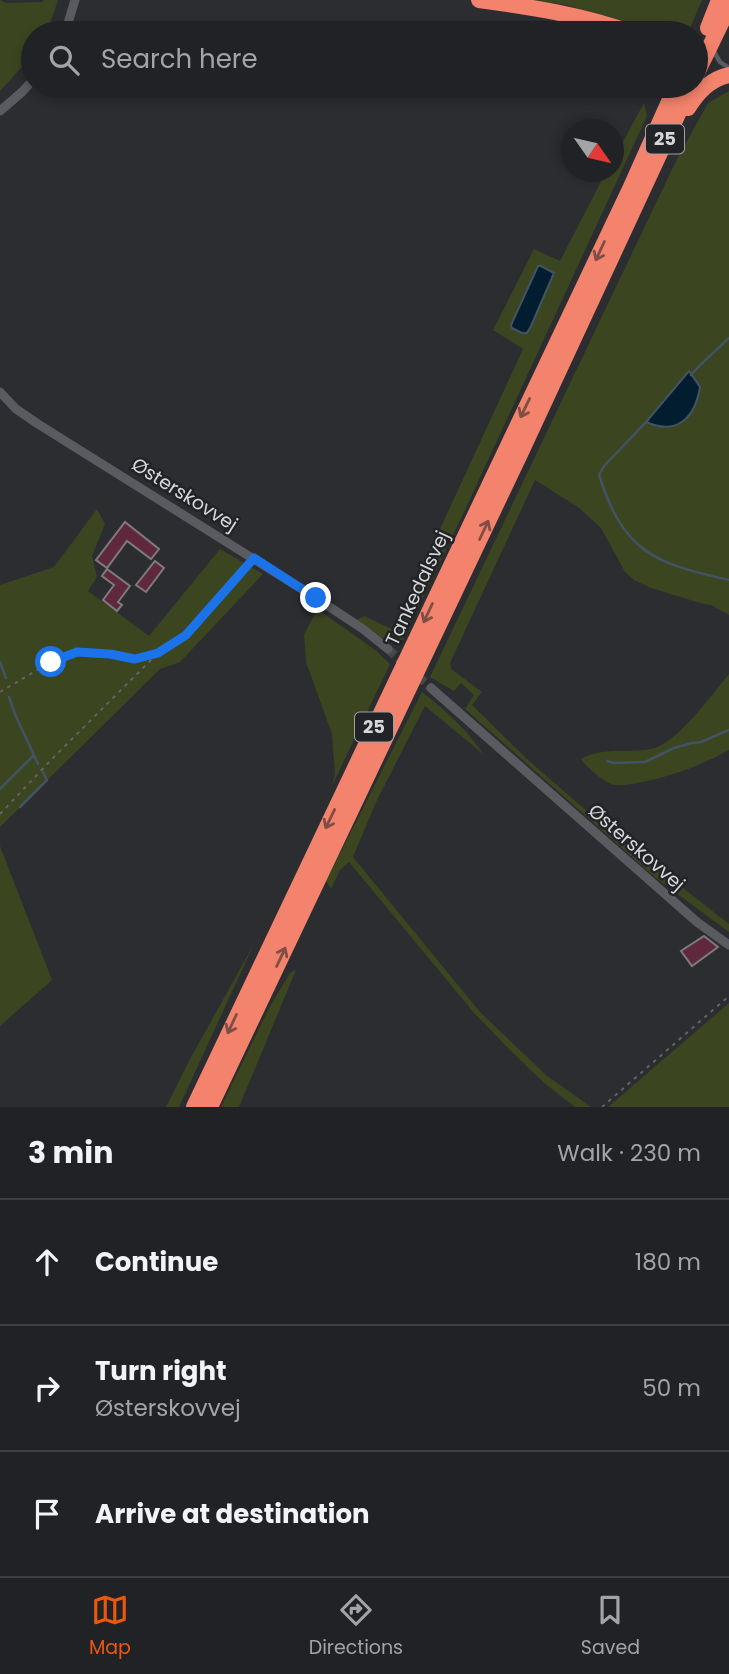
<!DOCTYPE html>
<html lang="en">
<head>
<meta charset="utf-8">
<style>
	body { margin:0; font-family:Poppins,sans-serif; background:#292a2d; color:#f1f3f6 }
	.compass { position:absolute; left:561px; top:119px; width:63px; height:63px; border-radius:50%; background:#212225; box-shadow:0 4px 10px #0003; rotate:124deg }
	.stop { position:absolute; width:21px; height:21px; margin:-16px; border:5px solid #1a73e8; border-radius:50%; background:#fff }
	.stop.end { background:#1a73e8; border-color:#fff; box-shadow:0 2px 7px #0008 }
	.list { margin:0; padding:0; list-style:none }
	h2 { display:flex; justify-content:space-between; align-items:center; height:91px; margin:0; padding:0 28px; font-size:30px }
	h2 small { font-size:23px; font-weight:400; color:#a2a4a7 }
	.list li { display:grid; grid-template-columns:46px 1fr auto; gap:21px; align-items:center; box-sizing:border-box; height:126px; padding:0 28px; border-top:2px solid #3e3f42 }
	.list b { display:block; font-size:26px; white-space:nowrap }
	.list p { margin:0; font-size:23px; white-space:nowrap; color:#a2a4a7 }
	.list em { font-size:23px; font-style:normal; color:#a2a4a7 }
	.icon { flex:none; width:38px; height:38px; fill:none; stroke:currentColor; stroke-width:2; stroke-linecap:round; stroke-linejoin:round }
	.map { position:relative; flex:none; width:729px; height:1107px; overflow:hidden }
	.search { position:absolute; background:#212225; box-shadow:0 4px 10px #0003; left:21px; right:21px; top:21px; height:77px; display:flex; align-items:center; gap:18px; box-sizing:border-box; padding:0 24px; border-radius:38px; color:#a2a4a7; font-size:26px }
	.sheet { height:469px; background:#212225 }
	nav { display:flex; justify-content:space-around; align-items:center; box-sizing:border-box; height:98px; border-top:2px solid #3e3f42; background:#212225; font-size:19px; color:#a2a4a7 }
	nav a { display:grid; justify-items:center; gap:4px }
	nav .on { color:#ea580c }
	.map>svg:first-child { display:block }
</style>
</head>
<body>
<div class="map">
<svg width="729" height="1107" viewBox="0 0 729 1107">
	<rect width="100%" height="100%" fill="#2c2d31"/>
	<!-- green -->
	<path fill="#3b4520" d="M0 0 6 3 42 2 44 0H58L47 33H33V55L0 91Z
		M532 0H702L688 33H652L613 18 566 5Z
		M729 91V615L711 605 700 603 651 588 634 580 625 572 601 528 578 507 535 480 450 663 451 669 482 692 472 705 528 760 604 826 729 924V932L656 878 465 709 474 695 461 683 454 691 430 677 676 161 708 103Z
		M644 103 647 116 465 510 399 647 392 641 380 637 357 620 364 616 396 631 404 607 523 349 493 330 534 249 560 261 606 172H614V158Z
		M97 509 105 524 92 556 97 577 88 591 149 636 220 549 263 574 180 662 160 669 0 827V585L54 567Z
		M317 609 374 649 390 664 332 786 335 774 332 734 306 662 304 635Z
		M729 674V750C700 766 670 777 637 783 631 784 622 786 615 785 606 784 586 767 581 759 604 746 626 754 651 749 678 743 711 695 729 674Z
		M422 692C445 710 467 729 483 754L425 706 377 800 353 857 480 1012 546 1075 591 1107H575L544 1083 505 1045 475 1014 349 862 340 870 331 889 326 881Z
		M0 846 52 980 0 1026Z
		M254 944 179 1107H166L190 1059Z
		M296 970 239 1107H221L269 1008 290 973Z
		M729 1003V1107H608Z"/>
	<!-- water -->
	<path fill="#021c30" stroke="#425463" stroke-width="2" d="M538 266H541L554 273 531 326 527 333H522L512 328 511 325Z
		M689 371 700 387C695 417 678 436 646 422Z"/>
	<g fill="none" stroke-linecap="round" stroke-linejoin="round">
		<!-- stream -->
		<path stroke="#425463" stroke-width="2.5" d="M691 375C703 361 716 351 729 338
			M648 420 604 466 599 475C624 553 654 563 729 580
			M0 662 6 678
			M9 697 15 714 38 764
			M607 761 614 763 645 762 674 748 692 743 701 742 729 730
			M0 789 33 756
			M20 807 47 780 43 772"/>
	</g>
	<!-- building -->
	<path fill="#5f283c" stroke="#7f7a7b" stroke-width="2" d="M125 522 159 549 151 559 127 541 107 568 96 560Z
		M155 561 164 568 146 592 136 585Z
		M107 569 130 586 118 602 122 605 117 611 103 600 114 585 102 576Z
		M704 936 718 947 692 966 681 951Z"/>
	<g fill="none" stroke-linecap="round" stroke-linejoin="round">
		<!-- street-tunnel -->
		<path stroke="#46464a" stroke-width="9" stroke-dasharray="9 4.5" stroke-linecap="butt" d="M388 649 431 688"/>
		<!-- path -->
		<path stroke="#626366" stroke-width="2" stroke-dasharray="3.5 5" stroke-linecap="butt" d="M0 692 51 662 77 652 110 655 135 659 158 653 186 635 246 567
			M0 814 52 759 156 655
			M602 1107 729 996"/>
		<!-- lane -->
		<path stroke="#5a5b60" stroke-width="4.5" d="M713 50 720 62 729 68"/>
		<!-- street -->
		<path stroke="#5a5b60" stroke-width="9" d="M65 33 75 0
			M0 111 22 92 33 80
			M0 392 16 409 38 424 316 598 363 629 388 649
			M431 688 697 922 729 945"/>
		<!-- highway -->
		<path stroke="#f3836d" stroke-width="16" d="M479 0C531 7 583 15 632 33
			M708 28 719 0
			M696 75 729 7
			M688 108C698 92 710 79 729 75
			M194 1107 630 189 676 86
			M210 1107 521 452 691 86"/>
	</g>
	<!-- one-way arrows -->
	<defs><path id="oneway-shaft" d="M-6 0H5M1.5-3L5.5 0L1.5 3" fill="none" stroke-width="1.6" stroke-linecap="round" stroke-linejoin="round" transform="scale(1.75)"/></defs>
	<g stroke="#804e46">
		<use href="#oneway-shaft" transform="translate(600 251) rotate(115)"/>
		<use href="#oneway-shaft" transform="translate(525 408) rotate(116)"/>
		<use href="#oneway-shaft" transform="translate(484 530) rotate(-65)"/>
		<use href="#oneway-shaft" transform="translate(428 613) rotate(115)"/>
		<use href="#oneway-shaft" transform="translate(330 819) rotate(116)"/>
		<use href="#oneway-shaft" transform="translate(281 957) rotate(-65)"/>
		<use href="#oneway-shaft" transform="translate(232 1024) rotate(115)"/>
	</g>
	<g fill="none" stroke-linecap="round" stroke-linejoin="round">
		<!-- route -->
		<path stroke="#1a73e8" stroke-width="9" d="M51 662 77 652 110 654 135 659 158 653 186 635 254 558 316 598"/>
	</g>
	<g text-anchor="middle" stroke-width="5" stroke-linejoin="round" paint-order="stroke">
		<!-- shield labels -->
		<g fill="#222327" stroke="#a0a1a4" stroke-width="2">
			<rect x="646" y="124.5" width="38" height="29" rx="5"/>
			<rect x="355" y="712.5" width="38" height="29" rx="5"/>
		</g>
		<g font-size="18" font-weight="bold" fill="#d6d7d9">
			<text x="665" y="145">25</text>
			<text x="374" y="733">25</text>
		</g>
		<!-- street labels -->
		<g font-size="19" fill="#d6d7d9" stroke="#222327">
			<text transform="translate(185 494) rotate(32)" y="7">Østerskovvej</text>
			<text transform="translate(417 588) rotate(-65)" y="7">Tankedalsvej</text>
			<text transform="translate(637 847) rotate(41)" y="7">Østerskovvej</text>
		</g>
	</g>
</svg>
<svg class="compass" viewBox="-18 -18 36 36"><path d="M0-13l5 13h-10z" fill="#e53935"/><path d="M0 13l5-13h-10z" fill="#a2a4a7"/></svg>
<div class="stop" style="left:51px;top:662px"></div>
<div class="stop end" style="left:316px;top:598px"></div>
<div class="search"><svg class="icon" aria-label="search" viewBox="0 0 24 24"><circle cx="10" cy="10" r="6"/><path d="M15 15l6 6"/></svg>Search here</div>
</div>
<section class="sheet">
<h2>3 min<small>Walk · 230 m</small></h2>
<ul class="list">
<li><svg class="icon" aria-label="ahead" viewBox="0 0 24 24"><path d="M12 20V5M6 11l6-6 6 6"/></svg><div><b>Continue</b></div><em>180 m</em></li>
<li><svg class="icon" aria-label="right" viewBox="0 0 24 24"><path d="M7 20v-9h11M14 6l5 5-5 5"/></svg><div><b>Turn right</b><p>Østerskovvej</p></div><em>50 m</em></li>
<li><svg class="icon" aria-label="arrive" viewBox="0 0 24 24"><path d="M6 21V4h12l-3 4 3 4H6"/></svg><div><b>Arrive at destination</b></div></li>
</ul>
</section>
<nav>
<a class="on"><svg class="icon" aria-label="map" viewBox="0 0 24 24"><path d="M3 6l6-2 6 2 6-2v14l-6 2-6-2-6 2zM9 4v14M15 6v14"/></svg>Map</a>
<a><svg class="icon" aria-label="directions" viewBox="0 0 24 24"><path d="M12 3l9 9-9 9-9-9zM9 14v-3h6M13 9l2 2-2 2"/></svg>Directions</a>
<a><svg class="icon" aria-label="saved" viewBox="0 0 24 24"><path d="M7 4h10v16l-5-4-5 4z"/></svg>Saved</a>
</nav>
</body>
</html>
